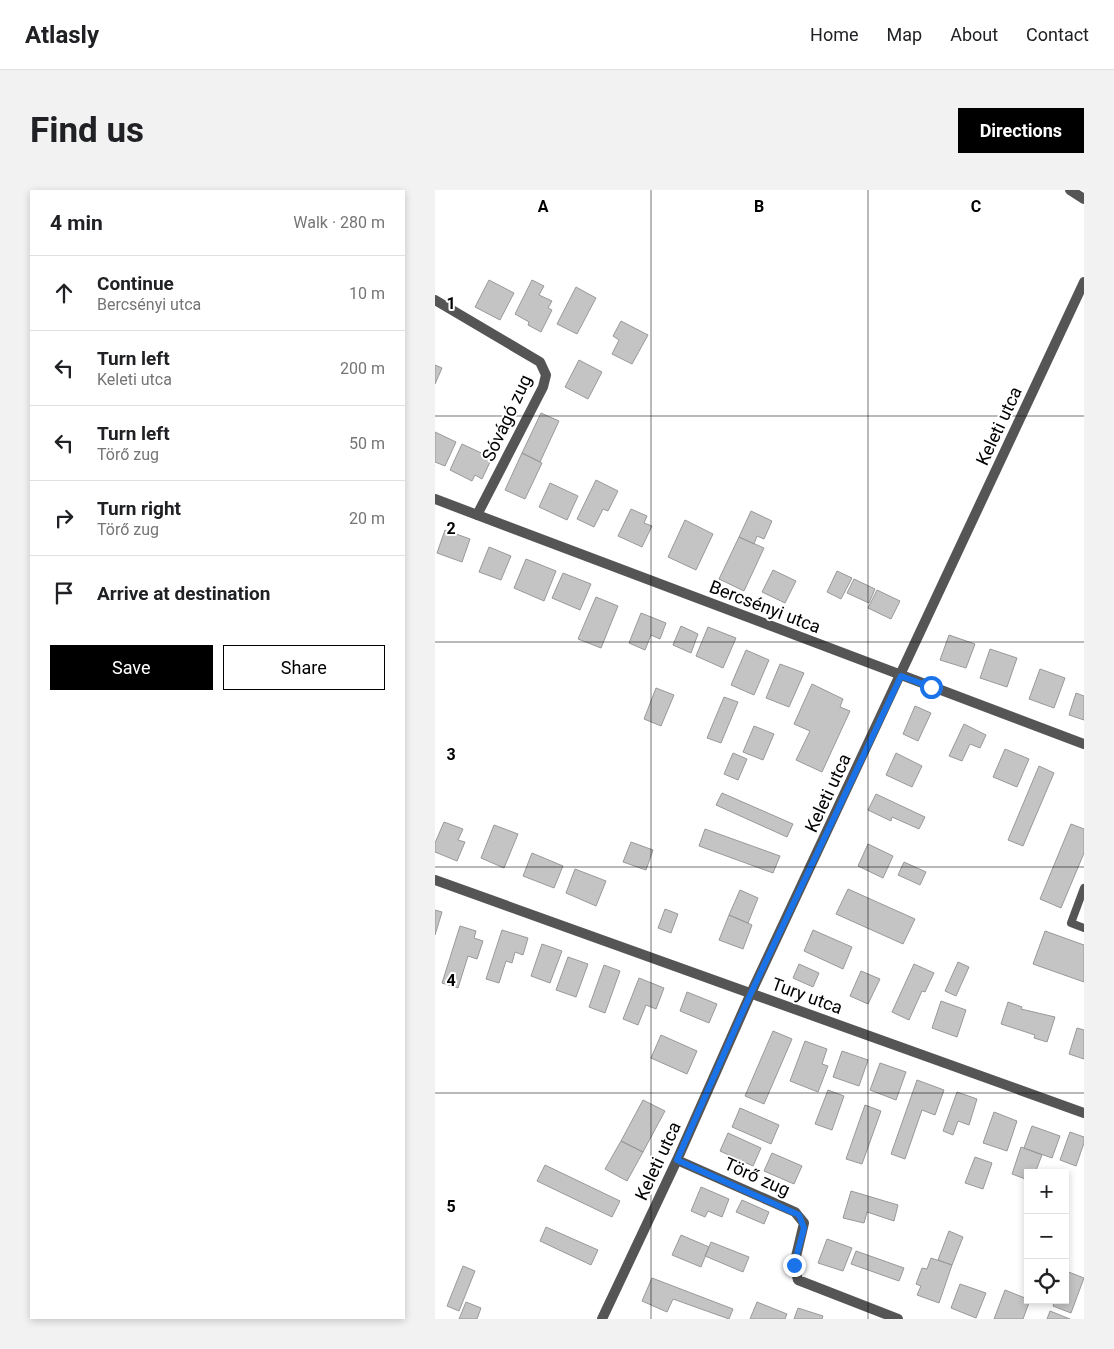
<!DOCTYPE html>
<html lang="en">
<head>
<meta charset="utf-8">
<style>
	body { margin:0; font-family:Roboto,sans-serif; background:#f2f2f2; color:#202124 }
	.controls { position:absolute; right:15px; bottom:15px; display:grid; overflow:hidden; border-radius:0px; box-shadow:0 2px 8px #0003 }
	.controls button { width:45px; height:45px; display:grid; place-items:center; padding:0; border:0; border-bottom:1px solid #e0e0e0; background:#fff; color:#202124; font:25px sans-serif }
	.stop { position:absolute; width:15px; height:15px; margin:-11px; border:4px solid #1a73e8; border-radius:50%; background:#fff }
	.stop.end { background:#1a73e8; border-color:#fff; box-shadow:0 1px 5px #0008 }
	.list { margin:0; padding:0; list-style:none }
	h2 { display:flex; justify-content:space-between; align-items:center; height:65px; margin:0; padding:0 20px; font-size:21px }
	h2 small { font-size:16px; font-weight:400; color:#757577 }
	.list li { display:grid; grid-template-columns:32px 1fr auto; gap:15px; align-items:center; box-sizing:border-box; height:75px; padding:0 20px; border-top:1px solid #e0e0e0 }
	.list b { display:block; font-size:19px; white-space:nowrap }
	.list p { margin:0; font-size:16px; white-space:nowrap; color:#757577 }
	.list em { font-size:16px; font-style:normal; color:#757577 }
	.actions { display:flex; gap:10px; padding:15px 20px }
	.actions a { flex:1; padding:11px 0; border:1px solid #000; border-radius:0px; text-align:center; font-size:18px; color:#000 }
	.actions .main { background:#000; color:#fff }
	.icon { flex:none; width:28px; height:28px; fill:none; stroke:currentColor; stroke-width:2; stroke-linecap:round; stroke-linejoin:round }
	.map { position:relative; flex:none; width:649px; height:1129px; overflow:hidden; border-radius:0px }
	header { display:flex; align-items:center; gap:30px; box-sizing:border-box; height:70px; padding:0 25px; background:#fff; border-bottom:1px solid #e0e0e0 }
	header strong { font-size:24px }
	nav { display:flex; gap:28px; margin-inline-start:auto; font-size:18px }
	.intro { display:flex; align-items:center; justify-content:space-between; box-sizing:border-box; height:120px; padding:0 30px }
	h1 { margin:0; font-size:35px }
	.button { padding:12px 22px; border-radius:0px; background:#000; color:#fff; font-size:18px; font-weight:700 }
	main { display:flex; gap:30px; padding:0 30px }
	aside { flex:1; background:#fff; border-radius:0px; box-shadow:0 2px 8px #0003 }
	.map>svg:first-child { display:block }
</style>
</head>
<body>
<header>
<strong>Atlasly</strong>
<nav><a>Home</a><a>Map</a><a>About</a><a>Contact</a></nav>
</header>
<div class="intro"><h1>Find us</h1><a class="button">Directions</a></div>
<main>
<aside>
<h2>4 min<small>Walk · 280 m</small></h2>
<ul class="list">
<li><svg class="icon" aria-label="ahead" viewBox="0 0 24 24"><path d="M12 20V5M6 11l6-6 6 6"/></svg><div><b>Continue</b><p>Bercsényi utca</p></div><em>10 m</em></li>
<li><svg class="icon" aria-label="left" viewBox="0 0 24 24"><path d="M17 20v-9H6M10 6l-5 5 5 5"/></svg><div><b>Turn left</b><p>Keleti utca</p></div><em>200 m</em></li>
<li><svg class="icon" aria-label="left" viewBox="0 0 24 24"><path d="M17 20v-9H6M10 6l-5 5 5 5"/></svg><div><b>Turn left</b><p>Törő zug</p></div><em>50 m</em></li>
<li><svg class="icon" aria-label="right" viewBox="0 0 24 24"><path d="M7 20v-9h11M14 6l5 5-5 5"/></svg><div><b>Turn right</b><p>Törő zug</p></div><em>20 m</em></li>
<li><svg class="icon" aria-label="arrive" viewBox="0 0 24 24"><path d="M6 21V4h12l-3 4 3 4H6"/></svg><div><b>Arrive at destination</b></div></li>
</ul>
<div class="actions"><a class="main">Save</a><a>Share</a></div>
</aside>
<div class="map">
<svg width="649" height="1129" viewBox="0 0 649 1129">
	<rect width="100%" height="100%" fill="#fff"/>
	<!-- building -->
	<path fill="#c4c4c4" stroke="#999" d="M54 90 79 103 65 130 40 117Z
		M97 90 109 96 104 105 117 111 113 118 117 120 106 142 93 135 94 132 80 124Z
		M141 97 161 108 142 144 122 134Z
		M186 131 213 145 197 174 177 164 184 150 178 146Z
		M144 170 167 182 153 209 130 197Z
		M0 175 7 178 0 194Z
		M106 223 124 231 105 272 87 263Z
		M0 242 21 252 10 276 0 272Z
		M27 254 57 268 47 289 40 285 37 291 15 280Z
		M87 263 107 273 90 309 70 300Z
		M161 290 183 301 173 321 168 319 159 337 142 329Z
		M115 293 143 306 132 330 104 317Z
		M196 319 212 326 209 333 217 336 207 357 183 346Z
		M316 321 337 331 329 349 322 346 319 354 304 347Z
		M250 330 278 344 261 380 233 367Z
		M10 340 35 349 27 372 2 363Z
		M304 347 329 358 309 401 284 389Z
		M54 357 76 366 66 390 44 382Z
		M91 369 121 381 109 411 79 398Z
		M338 380 361 391 350 413 327 402Z
		M402 381 417 388 406 409 392 402Z
		M128 383 156 394 145 420 117 408Z
		M419 389 440 399 434 413 412 403Z
		M442 400 465 411 456 429 433 418Z
		M161 407 183 416 166 458 143 449Z
		M206 423 231 433 225 449 216 445 210 460 194 453Z
		M246 436 263 444 256 463 238 455Z
		M273 437 301 448 288 478 261 466Z
		M514 445 540 454 531 478 505 470Z
		M555 459 582 468 572 497 545 488Z
		M311 460 334 470 319 505 296 495Z
		M345 474 369 483 354 517 331 508Z
		M605 479 630 488 619 518 594 509Z
		M377 494 408 509 405 517 415 521 387 582 361 570 375 541 359 534Z
		M221 498 239 505 226 536 209 529Z
		M641 503 649 506V530L634 525Z
		M289 507 303 512 286 553 272 548Z
		M480 516 496 523 483 551 468 544Z
		M529 534 551 545 545 558 535 554 527 571 514 566Z
		M319 536 339 544 328 570 308 562Z
		M570 559 594 569 582 597 558 587Z
		M298 563 312 569 303 590 289 584Z
		M461 563 487 576 477 597 451 585Z
		M604 576 619 583 588 656 573 650Z
		M287 603 358 634 352 647 281 615Z
		M441 604 490 627 484 639 457 627 456 631 433 620Z
		M9 632 28 639 23 650 30 652 22 671 0 662V653Z
		M636 634 649 639V663L626 718 605 709Z
		M59 635 83 644 69 678 46 668Z
		M270 639 345 666 338 683 264 656Z
		M196 652 218 660 211 680 188 672Z
		M433 654 458 666 448 688 423 676Z
		M97 663 128 676 119 698 88 686Z
		M469 672 491 682 485 695 463 685Z
		M140 679 171 691 161 716 131 703Z
		M413 699 480 729 468 754 401 724Z
		M305 700 323 708 313 733 294 725Z
		M230 719 243 724 236 743 223 738Z
		M0 720 7 722 0 745Z
		M294 725 317 735 308 759 284 750Z
		M25 736 41 741 39 748 48 751 42 769 33 766 23 798 7 793Z
		M67 740 93 748 88 765 80 762 77 773 71 771 64 793 51 789Z
		M378 740 417 757 408 779 369 761Z
		M610 741 649 755V792L598 774Z
		M107 754 127 761 115 793 96 786Z
		M133 767 153 774 141 807 121 800Z
		M523 772 534 777 521 806 510 801Z
		M364 774 384 783 378 797 358 788Z
		M479 774 499 783 490 802 487 801 474 830 457 822Z
		M169 775 185 781 170 823 154 817Z
		M426 781 445 789 433 814 415 806Z
		M204 788 229 798 221 819 211 815 203 835 188 829Z
		M252 802 282 814 274 833 245 821Z
		M506 811 531 820 522 847 497 838Z
		M573 812 587 817 586 819 620 827 612 852 599 848 600 845 566 834Z
		M642 838 649 840V869L634 864Z
		M338 841 357 849 329 914 310 906Z
		M226 845 262 861 252 884 216 868Z
		M370 851 392 859 387 874 393 876 383 902 355 891Z
		M407 861 433 870 424 896 398 887Z
		M445 873 471 882 461 910 435 900Z
		M482 890 509 900 500 925 487 920 470 969 456 964Z
		M393 900 409 906 397 940 380 934Z
		M522 902 542 909 534 935 523 931 518 945 508 941Z
		M208 910 230 921 208 962 186 951Z
		M430 915 446 921 427 974 411 969Z
		M305 918 344 935 336 954 297 937Z
		M559 922 582 931 572 961 548 953Z
		M597 936 625 946 617 968 589 958Z
		M635 942 649 947V953L641 976 625 970Z
		M293 943 326 958 318 976 285 961Z
		M186 951 208 962 192 991 170 979Z
		M586 957 607 965 600 983H593V990L577 984Z
		M337 963 367 976 359 994 329 981Z
		M540 967 557 973 548 999 530 993Z
		M110 975 185 1011 177 1027 102 991Z
		M266 997 294 1009 287 1027 273 1021 270 1027 256 1021Z
		M416 1001 463 1015 459 1031 432 1022 429 1033 408 1028Z
		M307 1010 334 1022 329 1034 301 1022Z
		M111 1037 163 1060 156 1075 105 1051Z
		M514 1041 528 1047 517 1075 503 1070Z
		M246 1045 274 1057 266 1077 237 1065Z
		M392 1049 417 1058 408 1081 383 1073Z
		M276 1052 314 1067 308 1082 270 1066Z
		M421 1061 469 1078 464 1091 416 1074Z
		M496 1068 517 1075 504 1113 482 1105 486 1096 481 1094 487 1078 492 1079Z
		M28 1076 40 1081 24 1121 12 1116Z
		M631 1081 649 1088 636 1123 618 1116 620 1110H630Z
		M217 1088 298 1119 294 1129 238 1109 232 1122 207 1111Z
		M525 1094 551 1103 541 1128 516 1118Z
		M570 1100 595 1110 588 1129H559Z
		M31 1112 46 1118 42 1129H24Z
		M322 1112 352 1124 350 1129H315Z
		M363 1118 388 1126 387 1129H359Z
		M615 1121 635 1129H612Z"/>
	<g fill="none" stroke-linecap="round" stroke-linejoin="round">
		<!-- service -->
		<path stroke="#555" stroke-width="8" d="M649 698 636 733 649 738"/>
		<!-- minor -->
		<path stroke="#555" stroke-width="10" d="M635 0 649 9
			M0 110 105 172 111 185 108 197 42 325
			M0 309 649 554
			M0 690 649 923
			M242 970 360 1022 369 1033 359 1075 363 1090 463 1129
			M167 1129 242 970 316 803 649 92"/>
	</g>
	<g fill="none" stroke-linecap="round" stroke-linejoin="round">
		<!-- route -->
		<path stroke="#1a73e8" stroke-width="6" d="M359 1075 369 1038 364 1025 242 970 316 803 466 486 496 497"/>
	</g>
	<!-- grid -->
	<path fill="none" stroke="#000" stroke-width="1" stroke-opacity="0.55" d="M216 0V1129M433 0V1129M0 226H649M0 452H649M0 677H649M0 903H649"/>
	<g text-anchor="middle" stroke-width="4" stroke-linejoin="round" paint-order="stroke">
		<!-- street labels -->
		<g font-size="18" fill="#000" stroke="#fff">
			<text transform="translate(72 228) rotate(-65)" y="6">Sóvágó zug</text>
			<text transform="translate(564 236) rotate(-65)" y="6">Keleti utca</text>
			<text transform="translate(330 417) rotate(21)" y="6">Bercsényi utca</text>
			<text transform="translate(393 603) rotate(-65)" y="6">Keleti utca</text>
			<text transform="translate(372 806) rotate(20)" y="6">Tury utca</text>
			<text transform="translate(223 971) rotate(-65)" y="6">Keleti utca</text>
			<text transform="translate(322 987) rotate(24)" y="6">Törő zug</text>
		</g>
	</g>
	<g font-size="16" text-anchor="middle" font-weight="bold" fill="#000" stroke="#fff" stroke-width="4" stroke-linejoin="round" paint-order="stroke">
		<text x="108" y="22">A</text>
		<text x="324" y="22">B</text>
		<text x="541" y="22">C</text>
		<text x="16" y="119">1</text>
		<text x="16" y="344">2</text>
		<text x="16" y="570">3</text>
		<text x="16" y="796">4</text>
		<text x="16" y="1022">5</text>
	</g>
</svg>
<div class="controls">
<button>+</button>
<button>−</button>
<button><svg class="icon" aria-label="locate" viewBox="0 0 24 24"><circle cx="12" cy="12" r="6"/><path d="M12 2v4M12 18v4M2 12h4M18 12h4"/></svg></button>
</div>
<div class="stop" style="left:496px;top:497px"></div>
<div class="stop end" style="left:359px;top:1075px"></div>
</div>
</main>
</body>
</html>
